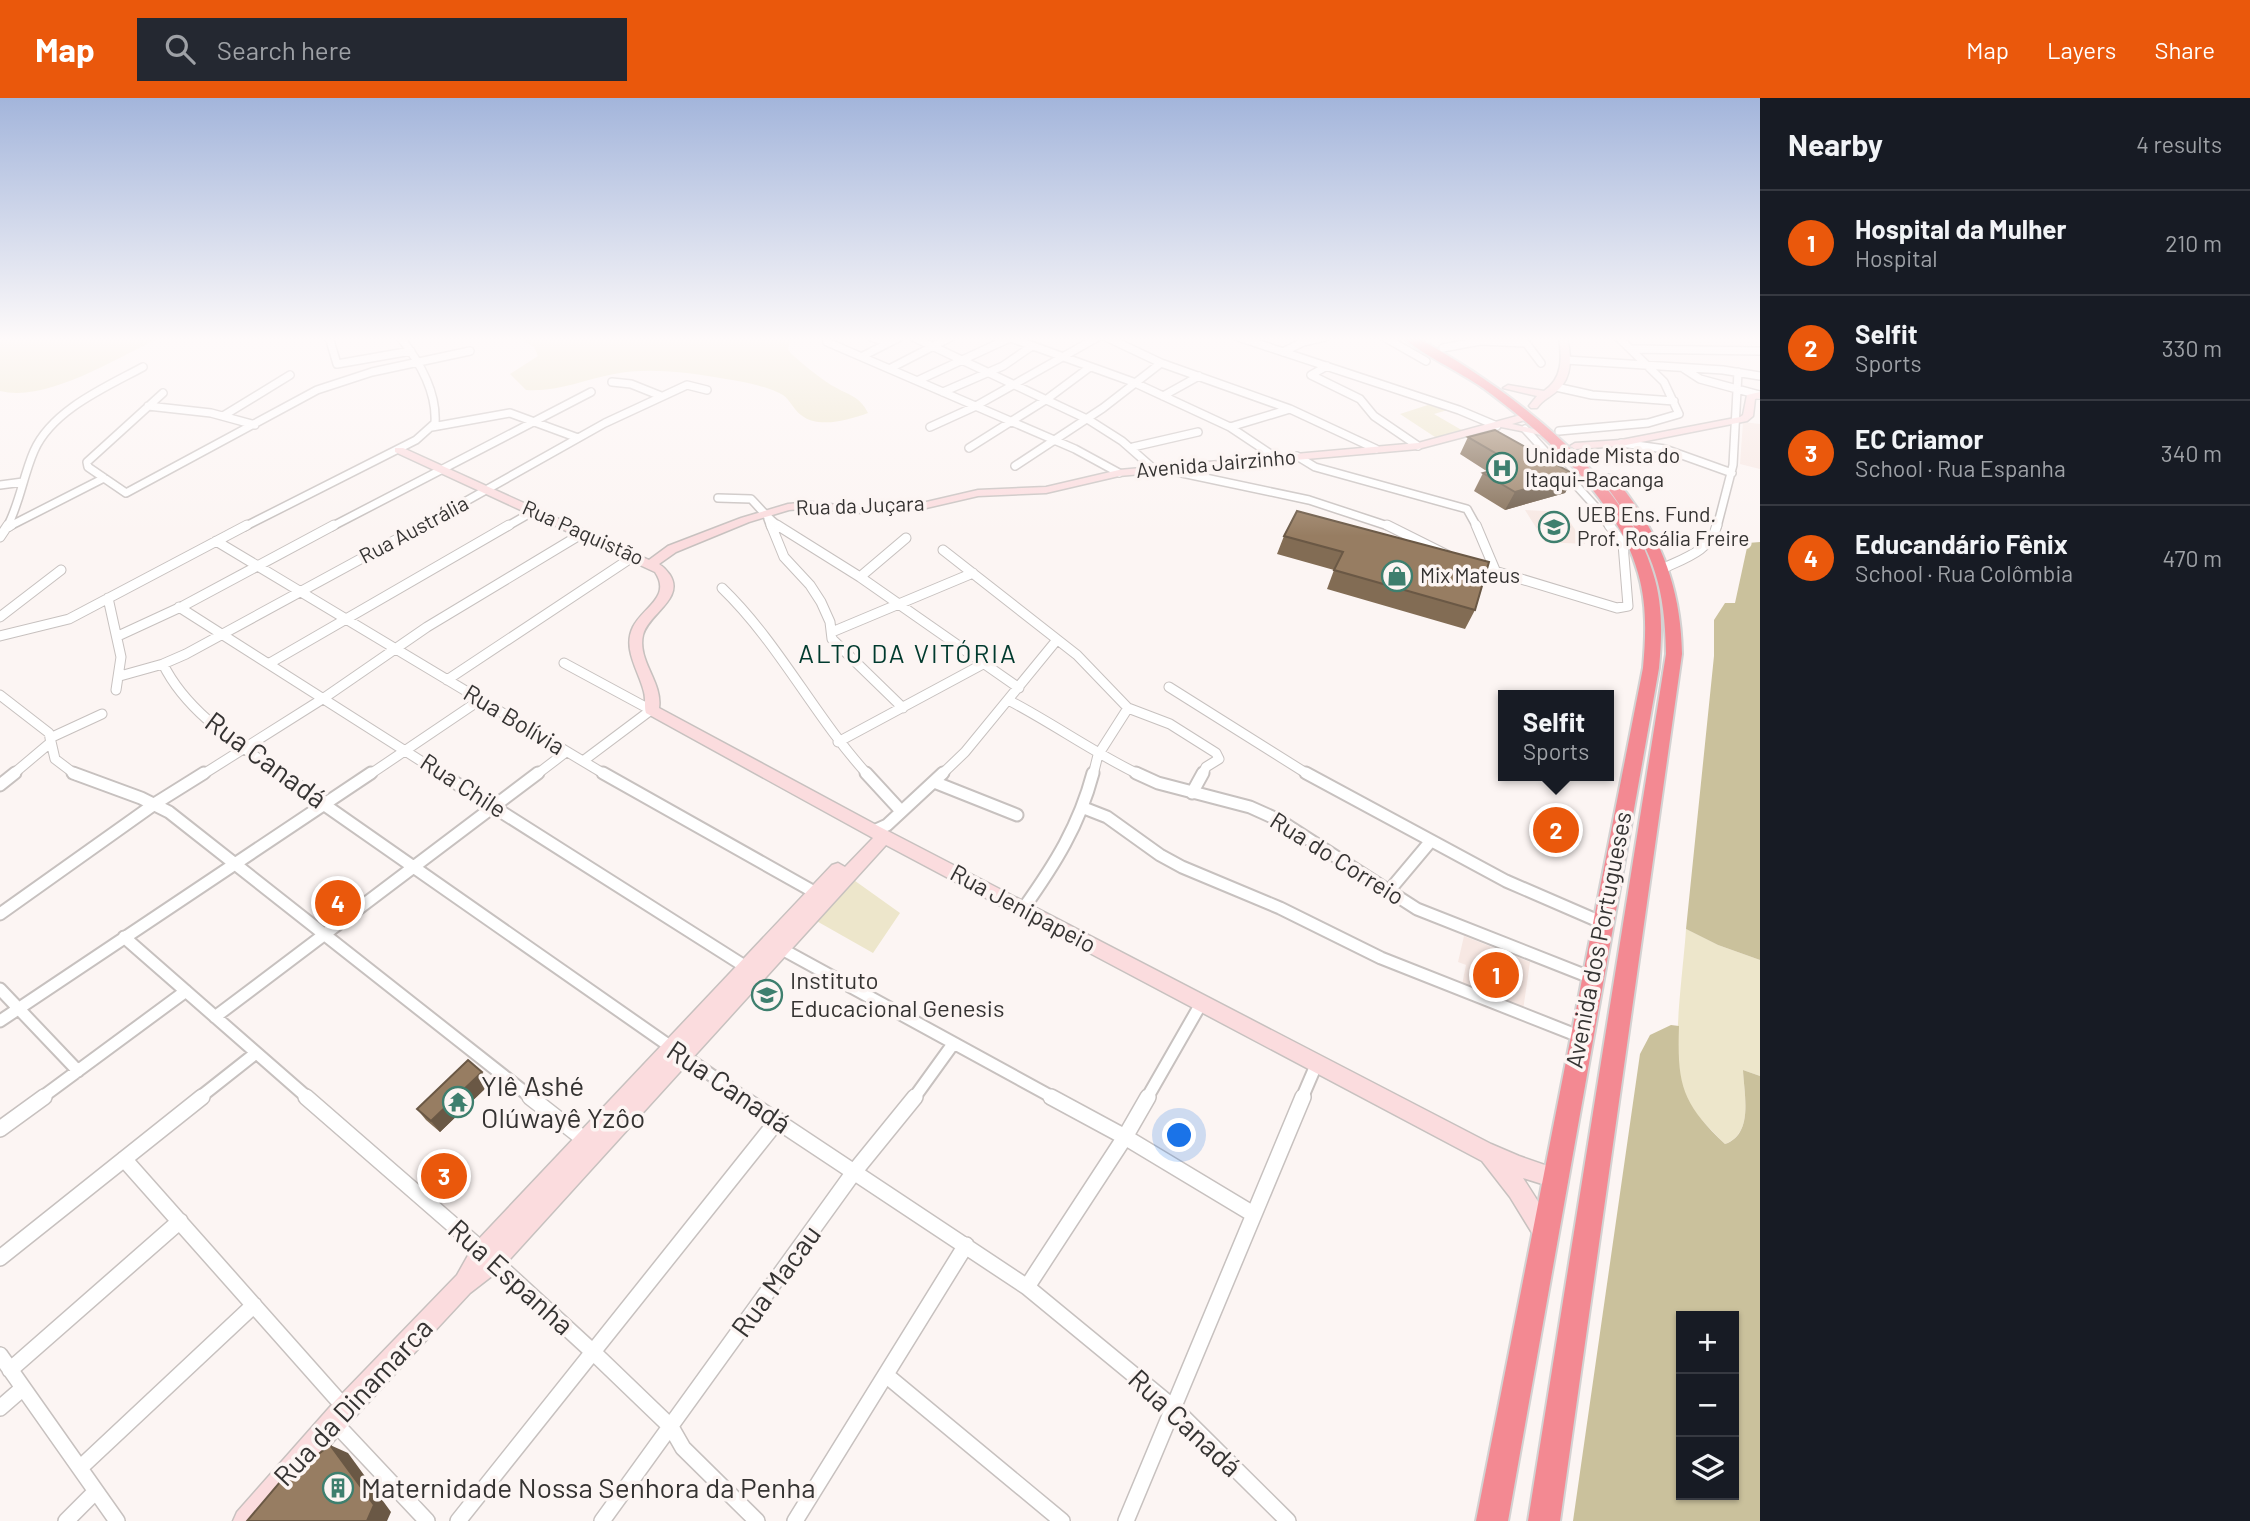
<!DOCTYPE html>
<html lang="en">
<head>
<meta charset="utf-8">
<style>
	body { margin:0; font-family:Barlow,sans-serif; background:#242831; color:#f1f3f6 }
	.controls { position:absolute; right:21px; bottom:21px; display:grid; overflow:hidden; border-radius:0px; box-shadow:0 2px 5px #0004 }
	.controls button { width:63px; height:63px; display:grid; place-items:center; padding:0; border:0; border-bottom:2px solid #363941; background:#171b24; color:#f1f3f6; font:35px sans-serif }
	.you { position:absolute; left:1180px; top:1038px; width:24px; height:24px; margin:-18px; border:5px solid #fff; border-radius:50%; background:#1a73e8; box-shadow:0 0 0 10px #1a73e833 }
	.badge { display:grid; place-items:center; width:46px; height:46px; border-radius:50%; background:#ea580c; color:#fff; font-size:23px; font-weight:700 }
	.pin { position:absolute; translate:-50% -50%; border:4px solid #fff; box-shadow:0 2px 7px #0006 }
	.popup { position:absolute; left:1498px; top:592px; width:116px; height:91px; box-sizing:border-box; display:grid; place-content:center; border-radius:0px; background:#171b24; filter:drop-shadow(0 2px 5px #0005); font-size:23px; white-space:nowrap; color:#9ea1a6 }
	.popup b { font-size:26px; color:#f1f3f6 }
	.popup::after { content:''; position:absolute; left:50%; top:100%; margin-left:-14px; border:14px solid transparent; border-top-color:#171b24 }
	.list { margin:0; padding:0; list-style:none }
	h2 { display:flex; justify-content:space-between; align-items:center; height:91px; margin:0; padding:0 28px; font-size:30px }
	h2 small { font-size:23px; font-weight:400; color:#9ea1a6 }
	.list li { display:grid; grid-template-columns:46px 1fr auto; gap:21px; align-items:center; box-sizing:border-box; height:105px; padding:0 28px; border-top:2px solid #363941 }
	.list b { display:block; font-size:26px; white-space:nowrap }
	.list p { margin:0; font-size:23px; white-space:nowrap; color:#9ea1a6 }
	.list em { font-size:23px; font-style:normal; color:#9ea1a6 }
	.icon { flex:none; width:38px; height:38px; fill:none; stroke:currentColor; stroke-width:2; stroke-linecap:round; stroke-linejoin:round }
	.map { position:relative; flex:none; width:1760px; height:1423px; overflow:hidden }
	header { display:flex; align-items:center; gap:42px; box-sizing:border-box; height:98px; padding:0 35px; background:#ea580c; color:#fff }
	header strong { font-size:33px }
	nav { display:flex; gap:38px; margin-inline-start:auto; font-size:24px }
	.search { width:490px; height:63px; background:#242831; display:flex; align-items:center; gap:18px; box-sizing:border-box; padding:0 24px; border-radius:0px; color:#9ea1a6; font-size:26px }
	main { display:flex }
	aside { flex:1; background:#171b24 }
	.map>svg:first-child { display:block }
</style>
</head>
<body>
<header>
<strong>Map</strong>
<div class="search"><svg class="icon" aria-label="search" viewBox="0 0 24 24"><circle cx="10" cy="10" r="6"/><path d="M15 15l6 6"/></svg>Search here</div>
<nav><a>Map</a><a>Layers</a><a>Share</a></nav>
</header>
<main>
<div class="map">
<svg width="1760" height="1423" viewBox="0 0 1760 1423">
	<rect width="100%" height="100%" fill="#fcf5f3"/>
	<!-- built -->
	<path fill="#f7e8e3" d="M1743 324 1760 326V371L1740 366Z
		M1525 412 1563 414 1585 446 1545 444Z
		M1464 838 1530 864 1523 912 1462 887 1466 867 1458 864Z"/>
	<!-- green -->
	<path fill="#ede6cb" d="M7 239H162C119 258 48 305 0 293V242Z
		M523 239H797L790 243 788 252C796 261 822 282 833 288 848 297 860 298 868 315 849 322 818 331 801 317 794 312 790 302 783 297 767 288 744 284 726 281 692 275 649 269 614 276 583 282 558 294 526 292L510 276 538 258 534 249 522 242Z
		M1434 305 1451 311 1434 316 1465 334 1438 341 1400 316Z
		M851 780 900 815 873 855 813 821Z
		M1686 831 1718 847 1760 862V978L1743 972C1744 997 1754 1035 1725 1046 1709 1030 1690 1012 1682 991 1670 961 1684 867 1686 831Z"/>
	<!-- forest -->
	<path fill="#cac19c" fill-rule="evenodd" d="M1760 444V862L1718 847 1686 831 1714 558V522L1725 505H1735L1748 445Z
		M1671 927 1679 928C1677 987 1682 1005 1725 1046 1754 1036 1744 996 1743 972L1760 978V1423H1573L1640 956 1650 937ZM1681 1218H1734V1397H1681Z"/>
	<g fill="none" stroke-linecap="round" stroke-linejoin="round">
		<!-- street-far3 casing -->
		<g stroke="#c7c1bf" stroke-width="10">
			<path id="street-far3" d="M329 239 337 266 411 253
				M871 239 888 245
				M913 239 1089 322 1122 343 1155 372
				M1008 239 1133 284 1230 329 1275 359
				M1106 239 1161 265 1290 311 1376 351
				M1238 239 1459 312 1497 328
				M1384 239 1426 263
				M1523 241 1541 265
				M827 244 1075 351 1119 375
				M1443 250 1480 243 1526 245
				M1633 251 1760 253
				M1283 254 1303 244 1325 239
				M863 258 900 239
				M1566 262 1723 272 1760 278
				M1327 268 1311 277 1360 301 1374 318 1418 348
				M891 270 951 239
				M1683 270 1700 281 1759 297
				M919 282 1012 239
				M612 284 631 286 661 298
				M1556 289 1592 297 1674 303
				M943 294 1003 268 1032 248
				M163 295 87 364 88 369 126 395 317 292 372 274 470 253
				M1163 298 1199 278
				M148 308 211 315 255 327
				M223 318 290 277
				M432 329 510 315 578 340
				M930 329 974 309 1098 239
				M1230 329 1290 311
				M1525 331 1594 407 1610 429
				M1559 333 1648 325 1679 316 1664 284 1618 239
				M1621 345 1665 351 1732 375
				M1133 349 1198 334
				M969 350 1047 301 1090 269
				M1297 358 1315 369 1467 411 1477 429
				M1015 368 1103 310 1161 265
				M1163 371 1309 402 1391 429
				M0 387 23 384
				M718 400 751 401C761 411 768 421 780 429
				M768 421 771 429
				M7 429C20 405 23 378 34 353 52 312 106 289 143 269
				M8 429 104 380
				M244 429 416 342 435 325C437 294 419 263 400 239
				M331 429 591 294
				M420 429 605 325 687 287 707 292
				M506 429 534 413
				M1717 429 1733 367 1738 274"/>
		</g>
		<!-- street-far2 casing -->
		<g stroke="#c7c1bf" stroke-width="11">
			<path id="street-far2" d="M771 427 784 459 810 487 821 504 830 524 832 541 903 610
				M777 427 860 479 1019 590
				M1387 427 1447 457
				M1476 427 1495 472
				M8 429 11 427
				M0 439 8 427
				M216 443 606 677
				M943 452 1077 557 1128 610 1170 626 1216 655 1219 661 1206 669 1202 677
				M1475 467 1617 510 1628 508 1623 446 1609 427
				M1664 470C1685 460 1711 452 1717 427
				M860 479 906 440
				M722 490C779 545 814 618 868 677
				M108 500 121 559 116 592
				M179 509 443 677
				M0 519 61 472
				M832 534 973 475
				M0 538 69 521 247 427
				M118 538 183 508 334 427
				M270 565 509 427
				M564 565 651 612 583 663
				M163 566C187 615 238 646 282 677
				M120 578 163 566 186 556 423 427
				M447 582 634 458
				M1169 589 1309 677
				M0 597 49 635 55 661 76 677
				M1010 603C1054 626 1094 655 1140 677
				M50 640 102 616
				M838 644 983 566
				M12 677 50 645
				M202 677 324 600 427 529 583 435
				M369 677 480 602
				M536 677 566 654
				M941 677 965 654 1056 543
				M1093 677 1098 657 1128 610"/>
		</g>
		<!-- street-far1 casing -->
		<g stroke="#c7c1bf" stroke-width="15">
			<path id="street-far1" d="M73 675 141 700 169 714 532 1000
				M279 675 744 1000
				M440 675 746 869
				M603 675 816 795
				M866 675 901 713
				M1136 675 1158 685 1250 709 1279 722 1417 811 1592 880
				M1306 675 1506 783 1603 825
				M934 684 1017 717
				M0 687 15 675
				M1192 695 1203 675
				M1084 710 1107 719 1160 757 1182 769 1280 810 1381 860 1581 939
				M874 733 887 727 943 675
				M1388 794 1430 744
				M1023 811C1055 766 1079 728 1093 675
				M0 816 156 705 204 675
				M124 839 308 1000
				M780 850 1054 1000
				M0 891 78 973
				M215 919 538 675
				M0 923 371 675
				M41 1000 186 893
				M199 1000 256 955
				M914 1000 953 946
				M1147 1000 1202 904
				M1302 1000 1317 965"/>
		</g>
		<!-- street casing -->
		<g stroke="#c7c1bf" stroke-width="18">
			<path id="street" d="M306 999 483 1153 593 1254 671 1329 683 1350 757 1423
				M530 999 585 1042
				M741 999 1027 1189 1174 1310 1288 1423
				M1051 999 1125 1039 1253 1116
				M0 1031 44 999
				M124 1061 345 1310
				M0 1160 202 999
				M1027 1189 1125 1039 1148 999
				M0 1257 117 1423
				M10 1272 180 1123
				M886 1277 1062 1423
				M0 1310 23 1290
				M334 1324 427 1423
				M80 1370 254 1207
				M66 1423 96 1393
				M458 1423 778 1022
				M602 1423 854 1074 915 999
				M795 1423 966 1147
				M1126 1423 1303 999"/>
		</g>
		<!-- secondary casing -->
		<g stroke="#c7c1bf" stroke-width="3">
			<path id="secondary" d="M1559 239H1567C1571 257 1573 278 1558 292 1551 299 1543 301 1537 310H1531L1529 308 1537 298 1503 290 1508 287 1544 293C1563 280 1562 260 1559 239Z
				M1760 294V300L1755 301 1753 318 1747 323 1621 348 1575 351 1570 348 1575 345 1621 342 1740 319 1743 317 1747 297Z
				M1528 315 1533 318 1532 320 1512 326 1551 335V339L1501 329 1418 351 1119 378 1046 395 978 398 922 411 856 415 811 410 789 412 749 424 676 454 659 466C664 469 666 472 670 477 685 501 648 516 643 537 637 563 663 584 659 610L880 729 1491 1046 1519 1058 1562 1073 1566 1080 1562 1087 1555 1090 1523 1080 1553 1127 1556 1135 1553 1143 1545 1146 1537 1143 1510 1099 1482 1063 886 747 501 1171 470 1195 354 1320 263 1423H233L237 1414 336 1302 457 1177 475 1145 832 767 838 765 845 769 873 740 646 615C644 609 646 601 644 594 639 573 622 551 633 529 643 509 672 499 655 474L395 354V350H403L649 462 668 448 741 420 788 406 811 404 856 409 922 405 978 392 1046 389 1119 372 1418 345Z"/>
		</g>
		<!-- highway casing -->
		<g stroke="#d3d2d2" stroke-width="4">
			<path id="highway" d="M1403 239H1416C1503 287 1624 375 1653 475 1663 506 1662 538 1659 570L1508 1423H1476L1643 570C1646 538 1647 506 1638 475 1618 402 1543 334 1483 290 1460 274 1421 256 1403 239Z
				M1608 377 1613 378C1658 431 1681 486 1682 556L1560 1423H1528L1666 556C1665 476 1648 444 1601 381Z"/>
		</g>
		<!-- street-far3 -->
		<use href="#street-far3" stroke="#fff" stroke-width="7"/>
		<!-- street-far2 -->
		<use href="#street-far2" stroke="#fff" stroke-width="9"/>
		<!-- street-far1 -->
		<use href="#street-far1" stroke="#fff" stroke-width="11"/>
		<!-- street -->
		<use href="#street" stroke="#fff" stroke-width="15"/>
		<!-- secondary -->
		<use href="#secondary" fill="#fbdcde" fill-rule="evenodd"/>
		<!-- highway -->
		<use href="#highway" fill="#f38992" fill-rule="evenodd"/>
	</g>
	<!-- wall -->
	<path fill="#826c54" d="M1468 339 1575 377 1565 395 1505 412 1474 393 1483 375 1488 374 1460 356Z
		M1297 413 1475 512 1465 531 1327 491 1334 472 1277 456 1284 438Z
		M490 986 440 1034 426 1022 417 1011Z"/>
	<!-- shaded-wall -->
	<path fill="#6a5845" d="M1575 377 1565 395 1505 412 1515 394Z
		M482 974 490 986 440 1034 431 1023Z
		M330 1347 348 1355 391 1414 387 1423H367Z"/>
	<!-- building -->
	<path fill="#977d62" stroke="#6a5845" stroke-width="2" d="M1495 332 1575 377 1515 394 1483 375 1514 366 1468 339Z
		M1297 413 1489 464 1475 512 1334 472 1343 454 1284 438Z
		M468 962 482 974 431 1023 417 1011Z
		M330 1347 374 1407 367 1423H247L308 1351 316 1358Z"/>
	<!-- sky -->
	<linearGradient id="sky" x2="0" y2="1"><stop stop-color="#a3b5db"/><stop offset="0.55" stop-color="#fefafa"/><stop offset="1" stop-color="#fefafa" stop-opacity="0"/></linearGradient>
	<rect width="1760" height="438" fill="url(#sky)"/>
	<!-- icons -->
	<defs>
		<g id="hospital-ring" transform="scale(1.575)"><circle r="9.5" fill="#fcf5f3" stroke="#3e7f6e" stroke-width="1.5"/><path d="M-5-5h3v3.5h4V-5h3V5h-3V1.5h-4V5h-3Z" fill="#3e7f6e"/></g>
		<g id="school-ring" transform="scale(1.575)"><circle r="9.5" fill="#fcf5f3" stroke="#3e7f6e" stroke-width="1.5"/><path d="M0-5L7-2L0 1L-7-2ZM-4 1L0 2.5L4 1V4Q0 6-4 4Z" fill="#3e7f6e"/></g>
		<g id="shop-ring" transform="scale(1.575)"><circle r="9.5" fill="#fcf5f3" stroke="#3e7f6e" stroke-width="1.5"/><path d="M-5-2.5h2.3a2.7 3.5 0 0 1 5.4 0H5L5.5 6h-11ZM-1.5-2.5h3a1.5 2.3 0 0 0-3 0Z" fill="#3e7f6e"/></g>
		<g id="temple-ring" transform="scale(1.575)"><circle r="9.5" fill="#fcf5f3" stroke="#3e7f6e" stroke-width="1.5"/><path d="M0-6L5-2H3V0L6.5 2.5H4V6H1.5V3h-3V6H-4V2.5H-6.5L-3 0V-2H-5Z" fill="#3e7f6e"/></g>
		<g id="building-ring" transform="scale(1.575)"><circle r="9.5" fill="#fcf5f3" stroke="#3e7f6e" stroke-width="1.5"/><path d="M-4-6H4V6H1V3H-1V6H-4ZM-2.5-4.3h1.7v1.8h-1.7ZM.8-4.3h1.7v1.8H.8ZM-2.5-1h1.7V.8h-1.7ZM.8-1h1.7V.8H.8Z" fill="#3e7f6e"/></g>
	</defs>
	<g fill-rule="evenodd">
		<use href="#hospital-ring" x="1502" y="370"/>
		<use href="#school-ring" x="1554" y="429"/>
		<use href="#shop-ring" x="1397" y="478"/>
		<use href="#school-ring" x="767" y="897"/>
		<use href="#temple-ring" x="458" y="1004"/>
		<use href="#building-ring" x="338" y="1390"/>
	</g>
	<g text-anchor="middle" stroke-width="7" stroke-linejoin="round" paint-order="stroke">
		<!-- far-poi labels -->
		<g font-size="21" fill="#353332" stroke="#fcf5f3" text-anchor="start">
			<text x="1525" y="365">Unidade Mista do<tspan x="1525" dy="24">Itaqui-Bacanga</tspan></text>
			<text x="1577" y="424">UEB Ens. Fund.<tspan x="1577" dy="24">Prof. Rosália Freire</tspan></text>
			<text x="1420" y="485">Mix Mateus</text>
		</g>
		<!-- far-street labels -->
		<g font-size="21" fill="#353332" stroke="#fcf5f3">
			<text transform="translate(1216 366) rotate(-5)" y="7">Avenida Jairzinho</text>
			<text transform="translate(860 408) rotate(-2)" y="7">Rua da Juçara</text>
			<text transform="translate(414 432) rotate(-28)" y="7">Rua Austrália</text>
			<text transform="translate(583 435) rotate(24)" y="7">Rua Paquistão</text>
		</g>
		<!-- street labels -->
		<g font-size="24" fill="#353332" stroke="#fcf5f3">
			<text transform="translate(514 622) rotate(31)" y="8">Rua Bolívia</text>
			<text transform="translate(463 688) rotate(33)" y="8">Rua Chile</text>
			<text transform="translate(1337 761) rotate(32)" y="8">Rua do Correio</text>
			<text transform="translate(1023 811) rotate(28)" y="8">Rua Jenipapeio</text>
			<text transform="translate(1599 842) rotate(-79)" y="8">Avenida dos Portugueses</text>
		</g>
		<!-- poi labels -->
		<g font-size="24" fill="#353332" stroke="#fcf5f3" text-anchor="start">
			<text x="790" y="891">Instituto<tspan x="790" dy="28">Educacional Genesis</tspan></text>
		</g>
		<!-- neighbourhood labels -->
		<g font-size="26" letter-spacing="2" fill="#003a2e" stroke="#fcf5f3">
			<text x="908" y="565">ALTO DA VITÓRIA</text>
		</g>
		<!-- near-street labels -->
		<g font-size="28" fill="#353332" stroke="#fcf5f3">
			<text transform="translate(266 662) rotate(36)" y="10">Rua Canadá</text>
			<text transform="translate(729 989) rotate(34)" y="10">Rua Canadá</text>
			<text transform="translate(511 1179) rotate(42)" y="10">Rua Espanha</text>
			<text transform="translate(776 1183) rotate(-54)" y="10">Rua Macau</text>
			<text transform="translate(353 1304) rotate(-47)" y="10">Rua da Dinamarca</text>
			<text transform="translate(1185 1325) rotate(43)" y="10">Rua Canadá</text>
		</g>
		<!-- near-poi labels -->
		<g font-size="28" fill="#353332" stroke="#fcf5f3" text-anchor="start">
			<text x="481" y="998">Ylê Ashé<tspan x="481" dy="32">Olúwayê Yzôo</tspan></text>
			<text x="361" y="1400">Maternidade Nossa Senhora da Penha</text>
		</g>
	</g>
</svg>
<div class="controls">
<button>+</button>
<button>−</button>
<button><svg class="icon" aria-label="layers" viewBox="0 0 24 24"><path d="M12 4l9 5-9 5-9-5zM3 14l9 5 9-5"/></svg></button>
</div>
<div class="you"></div>
<div class="pin badge" style="left:1496px;top:877px">1</div>
<div class="pin badge" style="left:1556px;top:732px">2</div>
<div class="popup"><b>Selfit</b>Sports</div>
<div class="pin badge" style="left:444px;top:1078px">3</div>
<div class="pin badge" style="left:338px;top:805px">4</div>
</div>
<aside>
<h2>Nearby<small>4 results</small></h2>
<ul class="list">
<li><span class="badge">1</span><div><b>Hospital da Mulher</b><p>Hospital</p></div><em>210 m</em></li>
<li><span class="badge">2</span><div><b>Selfit</b><p>Sports</p></div><em>330 m</em></li>
<li><span class="badge">3</span><div><b>EC Criamor</b><p>School · Rua Espanha</p></div><em>340 m</em></li>
<li><span class="badge">4</span><div><b>Educandário Fênix</b><p>School · Rua Colômbia</p></div><em>470 m</em></li>
</ul>
</aside>
</main>
</body>
</html>
